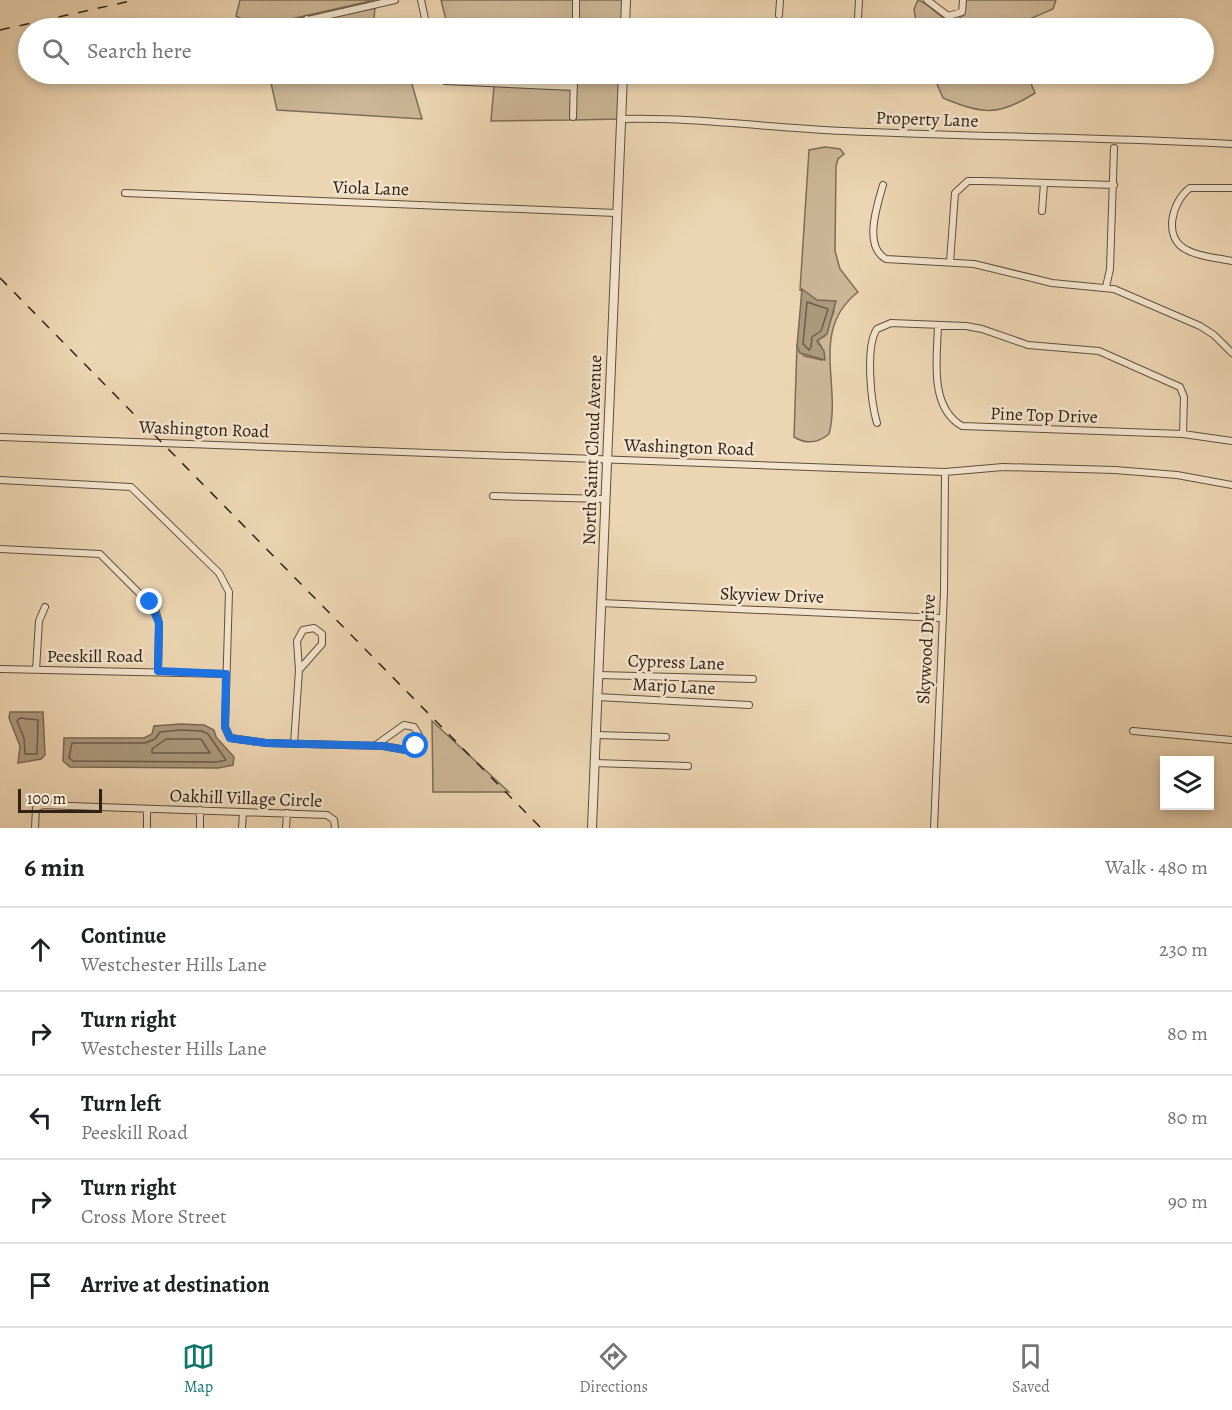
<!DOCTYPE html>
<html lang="en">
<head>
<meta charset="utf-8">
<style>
	body { margin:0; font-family:Alegreya,serif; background:#f2f2f2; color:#202124 }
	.controls { position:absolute; right:18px; bottom:18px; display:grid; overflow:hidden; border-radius:0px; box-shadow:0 3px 9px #0003 }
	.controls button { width:54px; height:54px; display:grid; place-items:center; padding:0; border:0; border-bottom:2px solid #e0e0e0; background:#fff; color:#202124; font:30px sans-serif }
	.scale { position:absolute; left:18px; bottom:15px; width:84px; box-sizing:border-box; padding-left:6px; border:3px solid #312115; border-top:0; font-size:16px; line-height:21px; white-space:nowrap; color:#312115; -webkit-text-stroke:4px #f3e4cd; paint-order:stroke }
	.stop { position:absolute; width:18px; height:18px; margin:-14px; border:4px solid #1a73e8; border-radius:50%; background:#fff }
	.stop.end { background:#1a73e8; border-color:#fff; box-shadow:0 2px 6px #0008 }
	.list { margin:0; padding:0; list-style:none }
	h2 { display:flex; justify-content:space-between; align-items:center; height:78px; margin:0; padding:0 24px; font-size:26px }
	h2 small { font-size:20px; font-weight:400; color:#757577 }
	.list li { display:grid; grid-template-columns:39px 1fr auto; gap:18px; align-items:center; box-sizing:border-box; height:84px; padding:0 24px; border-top:2px solid #e0e0e0 }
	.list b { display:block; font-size:22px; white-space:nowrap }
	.list p { margin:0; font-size:20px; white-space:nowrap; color:#757577 }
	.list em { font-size:20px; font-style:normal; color:#757577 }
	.icon { flex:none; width:33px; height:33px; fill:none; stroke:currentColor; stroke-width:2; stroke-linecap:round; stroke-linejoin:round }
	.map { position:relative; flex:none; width:1232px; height:828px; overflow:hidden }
	.search { position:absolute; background:#fff; box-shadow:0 3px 9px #0003; left:18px; right:18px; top:18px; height:66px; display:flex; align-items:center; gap:15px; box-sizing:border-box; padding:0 21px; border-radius:33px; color:#757577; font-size:22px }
	.sheet { height:498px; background:#fff }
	nav { display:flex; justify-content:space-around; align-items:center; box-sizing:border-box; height:84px; border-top:2px solid #e0e0e0; background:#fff; font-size:16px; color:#757577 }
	nav a { display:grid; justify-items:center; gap:3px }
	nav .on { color:#0f766e }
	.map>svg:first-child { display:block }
</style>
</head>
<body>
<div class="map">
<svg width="1232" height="828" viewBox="0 0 1232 828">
	<rect width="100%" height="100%" fill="#ecd5b2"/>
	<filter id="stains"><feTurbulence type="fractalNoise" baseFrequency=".00333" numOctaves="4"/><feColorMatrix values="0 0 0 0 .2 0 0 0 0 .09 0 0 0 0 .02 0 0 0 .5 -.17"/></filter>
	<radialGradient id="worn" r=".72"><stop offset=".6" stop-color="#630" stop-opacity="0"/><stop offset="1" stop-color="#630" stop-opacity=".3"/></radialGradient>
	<!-- green -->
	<path fill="#ccb697" stroke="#7e6c56" stroke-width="1.5" d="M240 0H375L282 21 269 28H259L236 16Z
		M441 0H573V28H448Z
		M579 0H623L622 28H578Z
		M918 0C935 5 943 30 964 15L966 0H1056L1053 9 1009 28H917L914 9Z
		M375 8 373 28H305L308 22Z
		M269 74H409L422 119 277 110Z
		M495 74H571V83L495 80Z
		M577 74H620L618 119 576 120Z
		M929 74H1027L1035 93C998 117 982 114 943 98L933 75Z
		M494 86 571 90 570 120 491 121Z
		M825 147 840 149 844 154 838 159 836 166 835 251 840 269 858 292C809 330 842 386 829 434 818 443 807 445 794 437L797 346 804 356 822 360 821 346 817 340 825 336 834 311 800 290 809 150Z
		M432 721 509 792H433Z"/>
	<!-- water -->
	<path fill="#ac987d" stroke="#7b6853" stroke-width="1.5" d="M802 289 817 300 836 301 827 334 817 341 824 351 825 360 800 353 797 346Z
		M10 712H43L45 755 41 759 18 763 20 746 9 718Z
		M180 724 204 725 214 730 216 737 234 757 233 765 218 768 70 767 63 761 64 738H144L152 734 154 726Z"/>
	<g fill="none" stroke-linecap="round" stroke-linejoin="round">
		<!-- shore -->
		<path stroke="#6e5c49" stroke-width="1.5" d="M807 302 828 309 821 331 812 337 811 347 809 350 803 344Z
			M20 718 38 720 37 754H25L24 738 17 721Z
			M180 730 202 731 208 734 226 760 217 762 73 761 69 758 72 743H145L155 739 160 732Z
			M166 739H201L210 753H152V749Z"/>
		<!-- minor casing -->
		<g stroke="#604e3c" stroke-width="8">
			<path id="minor" d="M421 0 427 28
				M927 0 948 16 962 12 963 0
				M779 15 780 0
				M858 18 859 0
				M273 28 395 0
				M302 28 307 19
				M576 28V0
				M437 74 445 81 574 87
				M573 117 574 74
				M621 119C696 117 770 128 844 131 974 137 1103 137 1232 144
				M883 185C877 206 863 246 886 259L974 264 1052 283 1114 289 1200 326 1214 335 1232 353
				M1232 188H1190C1172 201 1162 238 1187 250 1199 257 1218 258 1232 261
				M125 193 616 213
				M1042 211 1044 183
				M950 262 955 193 968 181H982L1114 185
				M1106 287 1110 269 1114 148
				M938 326C937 358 929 407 962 426L1183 434 1232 441
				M877 423C871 403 865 346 877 329L891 323 966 326 982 329 1028 345 1099 351 1180 387 1184 397 1183 434
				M0 437 945 472 1003 467 1115 470 1177 475 1232 485
				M0 480 131 487 219 573 229 592 225 727 230 738 266 743 383 746 406 750 416 746 419 735 414 727 404 725 376 745
				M493 496 605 499
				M0 549 100 554 155 609 159 623 158 671
				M601 603 941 618
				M0 669 226 674
				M36 670 39 621 45 607
				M598 675 753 679
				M597 697 749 705
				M1133 731 1232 740
				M596 735 666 737
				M294 744 299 670 297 641 303 630 314 628 322 634V644L299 670
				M594 763 688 766
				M35 828 36 808 42 805 327 815 334 820 335 828
				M147 828V809
				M200 828V810
				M242 828 243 812
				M286 828 287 813
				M934 828 944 592 945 472"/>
		</g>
		<!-- tertiary casing -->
		<g stroke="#604e3c" stroke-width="10">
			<path id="tertiary" d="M625 28 626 0
				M592 828 623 74"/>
		</g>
		<!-- minor -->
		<use href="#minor" stroke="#f3e4cd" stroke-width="6"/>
		<!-- tertiary -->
		<use href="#tertiary" stroke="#f3e4cd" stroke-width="8"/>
		<!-- rail -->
		<path stroke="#312115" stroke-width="1.5" stroke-dasharray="10 10" stroke-linecap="butt" d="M0 30 135 0
			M0 278 541 828"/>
	</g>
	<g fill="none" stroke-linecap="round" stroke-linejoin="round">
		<!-- route -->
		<path stroke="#1a73e8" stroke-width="8" d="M150 602 159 623 158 671 226 674 225 727 230 738 266 743 383 746 406 750 416 746"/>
	</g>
	<g text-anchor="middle" stroke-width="5" stroke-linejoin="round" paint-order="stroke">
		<!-- street labels -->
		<g font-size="18" fill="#312115" stroke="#f3e4cd">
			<text transform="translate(927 119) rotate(2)" y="6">Property Lane</text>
			<text transform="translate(371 188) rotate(2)" y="6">Viola Lane</text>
			<text transform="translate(1044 415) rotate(2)" y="6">Pine Top Drive</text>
			<text transform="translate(204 429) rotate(2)" y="6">Washington Road</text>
			<text transform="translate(689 447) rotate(2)" y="6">Washington Road</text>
			<text transform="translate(592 450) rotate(-88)" y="6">North Saint Cloud Avenue</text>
			<text transform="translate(772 595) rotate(2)" y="6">Skyview Drive</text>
			<text transform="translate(926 649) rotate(-87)" y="6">Skywood Drive</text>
			<text x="95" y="662">Peeskill Road</text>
			<text transform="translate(676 662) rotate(2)" y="6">Cypress Lane</text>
			<text transform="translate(674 686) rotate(3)" y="6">Marjo Lane</text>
			<text transform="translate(246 798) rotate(2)" y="6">Oakhill Village Circle</text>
		</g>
	</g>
	<rect width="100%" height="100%" filter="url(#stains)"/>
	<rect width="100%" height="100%" fill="url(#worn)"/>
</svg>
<div class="controls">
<button><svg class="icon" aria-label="layers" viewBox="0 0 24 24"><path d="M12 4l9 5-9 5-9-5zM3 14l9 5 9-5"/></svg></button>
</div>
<div class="scale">100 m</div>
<div class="stop" style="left:416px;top:746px"></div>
<div class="stop end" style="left:150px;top:602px"></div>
<div class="search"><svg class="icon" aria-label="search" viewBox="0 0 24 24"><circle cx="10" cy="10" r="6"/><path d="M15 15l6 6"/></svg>Search here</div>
</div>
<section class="sheet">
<h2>6 min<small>Walk · 480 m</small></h2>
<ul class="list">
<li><svg class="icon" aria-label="ahead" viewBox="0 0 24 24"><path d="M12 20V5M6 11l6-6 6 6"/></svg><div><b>Continue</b><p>Westchester Hills Lane</p></div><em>230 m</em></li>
<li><svg class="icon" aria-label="right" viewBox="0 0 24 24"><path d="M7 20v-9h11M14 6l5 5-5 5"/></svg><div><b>Turn right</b><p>Westchester Hills Lane</p></div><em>80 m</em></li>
<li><svg class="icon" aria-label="left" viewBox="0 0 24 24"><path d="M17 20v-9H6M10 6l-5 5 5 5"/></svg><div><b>Turn left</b><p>Peeskill Road</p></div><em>80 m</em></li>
<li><svg class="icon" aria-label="right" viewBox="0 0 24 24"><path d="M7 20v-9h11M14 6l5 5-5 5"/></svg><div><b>Turn right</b><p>Cross More Street</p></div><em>90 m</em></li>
<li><svg class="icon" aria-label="arrive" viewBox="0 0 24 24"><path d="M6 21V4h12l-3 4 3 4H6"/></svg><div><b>Arrive at destination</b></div></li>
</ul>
</section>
<nav>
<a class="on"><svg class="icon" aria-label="map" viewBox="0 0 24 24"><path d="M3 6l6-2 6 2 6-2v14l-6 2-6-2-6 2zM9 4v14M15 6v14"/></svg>Map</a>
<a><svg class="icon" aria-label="directions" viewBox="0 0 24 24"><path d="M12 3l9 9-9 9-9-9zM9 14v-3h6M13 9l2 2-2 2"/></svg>Directions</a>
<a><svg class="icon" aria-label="saved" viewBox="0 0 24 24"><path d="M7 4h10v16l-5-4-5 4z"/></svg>Saved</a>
</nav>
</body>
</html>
